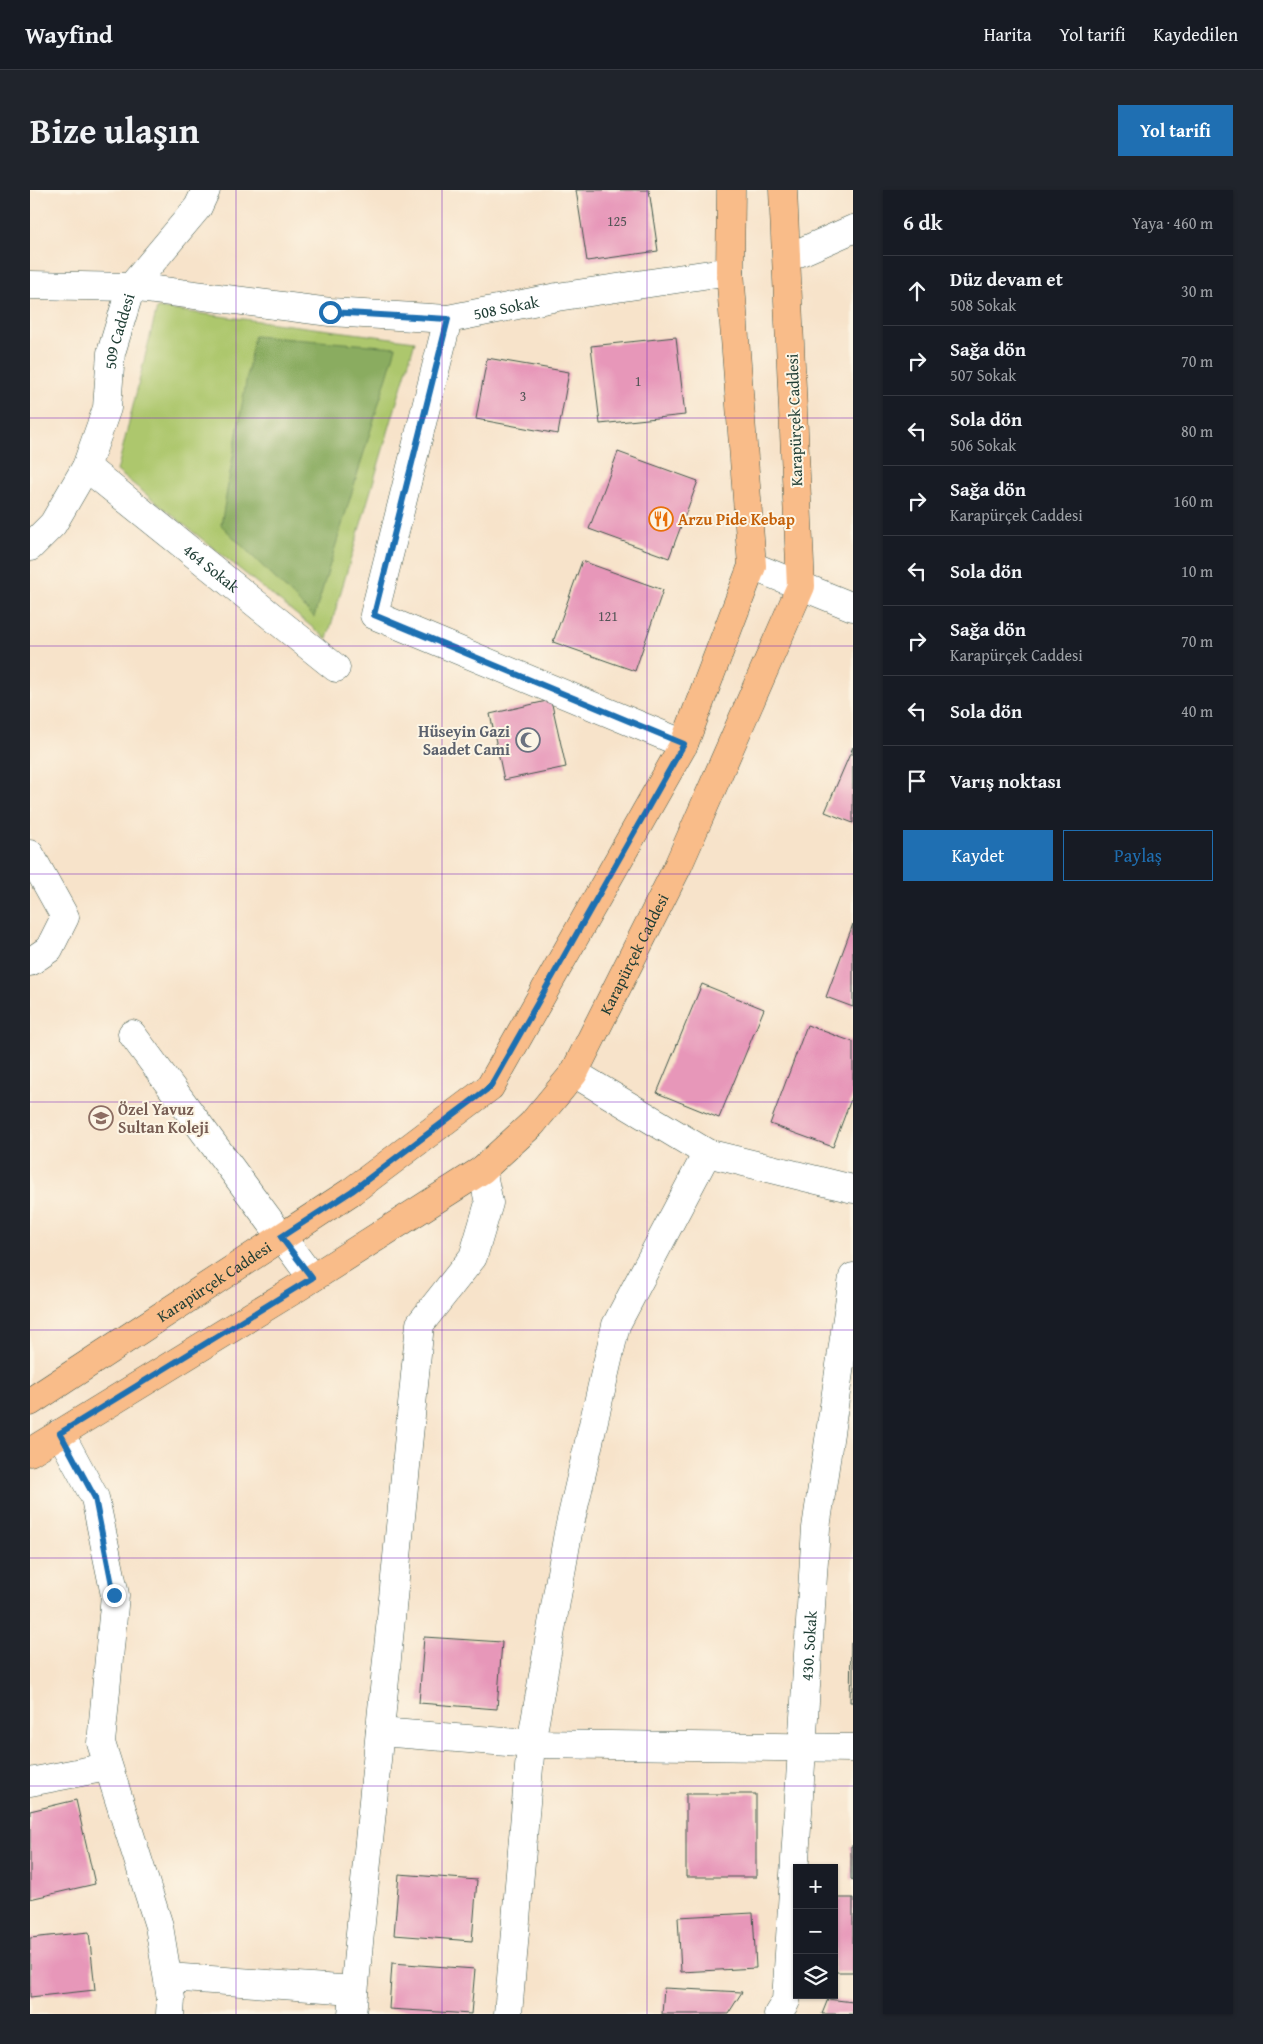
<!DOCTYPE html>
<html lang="tr">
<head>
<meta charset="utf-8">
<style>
	body { margin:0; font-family:"Gentium Book Plus",serif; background:#20242c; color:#f1f3f6 }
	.controls { position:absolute; right:15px; bottom:15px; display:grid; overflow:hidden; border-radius:0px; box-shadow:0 1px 4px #0004 }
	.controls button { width:45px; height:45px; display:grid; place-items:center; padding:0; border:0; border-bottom:1px solid #363941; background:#171b24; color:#f1f3f6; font:25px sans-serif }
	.stop { position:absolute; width:15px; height:15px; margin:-11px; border:4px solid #1f6fb2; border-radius:50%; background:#fff }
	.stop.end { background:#1f6fb2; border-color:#fff; box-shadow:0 1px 5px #0008 }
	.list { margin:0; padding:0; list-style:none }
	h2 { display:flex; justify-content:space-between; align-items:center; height:65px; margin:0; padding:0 20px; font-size:21px }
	h2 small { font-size:16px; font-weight:400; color:#9ea1a6 }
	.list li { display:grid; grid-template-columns:32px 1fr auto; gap:15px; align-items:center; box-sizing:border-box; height:70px; padding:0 20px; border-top:1px solid #363941 }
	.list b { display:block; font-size:19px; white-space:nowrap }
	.list p { margin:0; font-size:16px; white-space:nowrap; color:#9ea1a6 }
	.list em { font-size:16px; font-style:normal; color:#9ea1a6 }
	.actions { display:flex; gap:10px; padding:15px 20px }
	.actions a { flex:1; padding:11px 0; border:1px solid #1f6fb2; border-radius:0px; text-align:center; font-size:18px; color:#1f6fb2 }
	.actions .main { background:#1f6fb2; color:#fff }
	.icon { flex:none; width:28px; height:28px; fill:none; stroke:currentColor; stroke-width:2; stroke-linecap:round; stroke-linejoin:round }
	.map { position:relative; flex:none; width:823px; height:1824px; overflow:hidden; border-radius:0px }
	header { display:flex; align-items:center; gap:30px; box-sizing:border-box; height:70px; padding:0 25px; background:#171b24; border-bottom:1px solid #363941 }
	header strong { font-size:24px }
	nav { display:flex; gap:28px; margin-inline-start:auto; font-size:18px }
	.intro { display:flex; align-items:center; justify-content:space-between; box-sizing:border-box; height:120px; padding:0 30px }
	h1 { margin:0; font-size:35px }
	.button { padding:12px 22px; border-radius:0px; background:#1f6fb2; color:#fff; font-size:18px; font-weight:700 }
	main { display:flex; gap:30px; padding:0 30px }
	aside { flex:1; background:#171b24; border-radius:0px; box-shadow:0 1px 4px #0004 }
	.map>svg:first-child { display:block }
</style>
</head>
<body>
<header>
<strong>Wayfind</strong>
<nav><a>Harita</a><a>Yol tarifi</a><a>Kaydedilen</a></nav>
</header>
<div class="intro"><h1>Bize ulaşın</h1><a class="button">Yol tarifi</a></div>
<main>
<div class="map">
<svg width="823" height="1824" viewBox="0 0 823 1824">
	<rect width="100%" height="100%" fill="#fcf5e5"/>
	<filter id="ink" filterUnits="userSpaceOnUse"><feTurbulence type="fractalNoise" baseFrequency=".02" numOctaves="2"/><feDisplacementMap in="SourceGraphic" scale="10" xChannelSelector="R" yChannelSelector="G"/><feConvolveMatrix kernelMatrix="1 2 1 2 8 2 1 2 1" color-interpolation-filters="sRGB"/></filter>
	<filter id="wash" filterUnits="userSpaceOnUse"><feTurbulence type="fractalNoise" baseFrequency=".0096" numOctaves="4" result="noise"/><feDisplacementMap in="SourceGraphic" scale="20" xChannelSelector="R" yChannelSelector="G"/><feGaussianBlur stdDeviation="1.12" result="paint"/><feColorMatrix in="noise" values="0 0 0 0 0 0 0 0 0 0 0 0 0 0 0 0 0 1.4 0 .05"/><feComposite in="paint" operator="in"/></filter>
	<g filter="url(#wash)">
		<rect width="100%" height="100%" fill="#f7e3ca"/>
		<!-- green -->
		<path fill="#adc76d" stroke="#668250" d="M127 118 385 151 297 449 87 281Z"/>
		<!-- forest -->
		<path fill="#8aac60" stroke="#54744a" d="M224 146 366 157 284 427 191 335Z"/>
		<g id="blocks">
			<!-- building -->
			<path fill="#e797b9" d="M546 0H619L628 61 557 71Z
				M646 147 655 225 570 234 561 156Z
				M457 168 539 182 528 244 446 229Z
				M588 262 668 291 639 368 559 339Z
				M552 371 633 400 605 481 523 452Z
				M521 510 536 577 474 590 460 524Z
				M823 557V633L795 622Z
				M823 734V817L796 807Z
				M672 794 734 819 689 928 627 903Z
				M777 835 823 852V904L803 957 740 934Z
				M394 1447 472 1452 467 1519 389 1513Z
				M821 1453H823V1512H820Z
				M656 1604H726V1687H656Z
				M46 1610 65 1694 0 1709V1621Z
				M821 1656H823V1690L821 1689Z
				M369 1684 447 1690 442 1751 364 1745Z
				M807 1708H823V1782H804Z
				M723 1723 726 1778 651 1782 648 1727Z
				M59 1742 65 1800 0 1807V1748Z
				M362 1773 445 1779 441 1824 359 1819Z
				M634 1798 712 1802 698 1824H632Z
				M798 1809 823 1812V1824H792Z"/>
		</g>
	</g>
	<g filter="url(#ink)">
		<use href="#blocks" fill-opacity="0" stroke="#3f564a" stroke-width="1"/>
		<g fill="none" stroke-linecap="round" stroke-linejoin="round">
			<!-- minor casing -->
			<g stroke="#3f564a" stroke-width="29">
				<g id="minor">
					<path d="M757 68 823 39"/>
					<path id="s1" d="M0 95 101 97 300 122 418 129 527 107 700 81"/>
					<path d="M418 129 344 425 654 554"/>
					<path id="s2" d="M56 277 306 478"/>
					<path id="s3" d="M0 357 23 334 56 277 77 218 81 163 101 97 168 17 176 0"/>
					<path d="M722 376 823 417"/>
					<path d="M0 664 35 727 19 759 0 772"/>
					<path d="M102 844 282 1088"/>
					<path d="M544 883 677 963 823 999"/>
					<path d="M30 1243 65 1308 85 1405 71 1553 129 1736 141 1809 140 1824"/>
					<path d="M350 1542 501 1554 823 1558"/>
					<path d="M0 1592 77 1577"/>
					<path d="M138 1787 324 1800"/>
					<path d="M322 1824 390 1134 443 1067 459 1013 452 980"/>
					<path d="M478 1824 501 1554 538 1343 586 1135 677 963"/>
					<path id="s4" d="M748 1824 756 1811 786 1338 823 1087"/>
				</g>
			</g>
			<!-- major casing -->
			<g stroke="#3f564a" stroke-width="29">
				<g id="major">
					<path id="s5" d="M0 1212 322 1001 460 897 654 554 722 376 700 81 701 0"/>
					<path id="s6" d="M0 1262 267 1098 452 980 502 934 544 883 648 676 771 396 753 0"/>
				</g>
			</g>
			<!-- minor -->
			<use href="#minor" stroke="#fff" stroke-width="28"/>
			<!-- major -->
			<use href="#major" stroke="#f9bc89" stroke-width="28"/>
		</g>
	</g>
	<g fill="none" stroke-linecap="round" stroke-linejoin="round" filter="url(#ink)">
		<!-- route -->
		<path stroke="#1f6fb2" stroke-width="6" d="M84 1405 65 1308 30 1243 282 1088 251 1047 322 1001 460 897 654 554 344 425 418 129 300 122"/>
	</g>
	<!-- grid -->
	<path fill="none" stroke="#7b2cbf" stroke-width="1" stroke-opacity="0.55" d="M206 0V1824M412 0V1824M617 0V1824M0 228H823M0 456H823M0 684H823M0 912H823M0 1140H823M0 1368H823M0 1596H823"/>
	<!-- icons -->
	<defs>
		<g id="restaurant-ring" transform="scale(1.25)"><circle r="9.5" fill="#fcf5e5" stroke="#e8710a" stroke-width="1.5"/><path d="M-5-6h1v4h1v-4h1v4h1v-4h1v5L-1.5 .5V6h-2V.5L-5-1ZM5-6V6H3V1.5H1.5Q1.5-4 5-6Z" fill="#e8710a"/></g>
		<g id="mosque-ring" transform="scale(1.25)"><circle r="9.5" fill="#fcf5e5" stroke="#6b7280" stroke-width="1.5"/><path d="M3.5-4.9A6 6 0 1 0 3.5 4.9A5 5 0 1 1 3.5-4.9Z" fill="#6b7280"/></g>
		<g id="university-ring" transform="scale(1.25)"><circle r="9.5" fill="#fcf5e5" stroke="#8d6e63" stroke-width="1.5"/><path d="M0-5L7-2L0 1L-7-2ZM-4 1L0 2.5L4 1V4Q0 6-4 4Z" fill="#8d6e63"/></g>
	</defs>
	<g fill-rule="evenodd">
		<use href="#restaurant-ring" x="631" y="329"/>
		<use href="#mosque-ring" x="498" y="550"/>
		<use href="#university-ring" x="71" y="928"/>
	</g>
	<g text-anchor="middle" stroke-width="4" stroke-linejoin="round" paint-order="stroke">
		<!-- number labels -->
		<g font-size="14" fill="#515455">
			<text x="587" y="36">125</text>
			<text x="608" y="196">1</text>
			<text x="493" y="211">3</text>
			<text x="578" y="431">121</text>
		</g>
		<!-- street labels -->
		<g font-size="16" fill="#1f3d34" stroke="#fcf5e5">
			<text dy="6" stroke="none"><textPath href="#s1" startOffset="479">508 Sokak</textPath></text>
			<text dy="6" stroke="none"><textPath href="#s3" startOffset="239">509 Caddesi</textPath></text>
			<text transform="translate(764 230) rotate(-92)" y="6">Karapürçek Caddesi</text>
			<text dy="6" stroke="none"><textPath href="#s2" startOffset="161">464 Sokak</textPath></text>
			<text dy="6" stroke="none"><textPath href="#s6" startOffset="800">Karapürçek Caddesi</textPath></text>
			<text dy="6" stroke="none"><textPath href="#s5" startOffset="220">Karapürçek Caddesi</textPath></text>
			<text dy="6" stroke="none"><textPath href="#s4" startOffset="371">430. Sokak</textPath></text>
		</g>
		<!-- food labels -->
		<g font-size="16" font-weight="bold" fill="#c56008" stroke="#fcf5e5" text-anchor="start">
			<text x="648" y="335">Arzu Pide Kebap</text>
		</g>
		<!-- worship labels -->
		<g font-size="16" font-weight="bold" fill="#5b616d" stroke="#fcf5e5" text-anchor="end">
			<text x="480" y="547">Hüseyin Gazi<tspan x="480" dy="18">Saadet Cami</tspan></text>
		</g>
		<!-- education labels -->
		<g font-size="16" font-weight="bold" fill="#785e54" stroke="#fcf5e5" text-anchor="start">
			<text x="88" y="925">Özel Yavuz<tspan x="88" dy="18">Sultan Koleji</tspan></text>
		</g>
	</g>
</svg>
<div class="controls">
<button>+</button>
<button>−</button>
<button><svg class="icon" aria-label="layers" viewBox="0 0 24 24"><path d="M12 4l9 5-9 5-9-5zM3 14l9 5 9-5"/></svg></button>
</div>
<div class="stop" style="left:300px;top:122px"></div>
<div class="stop end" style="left:84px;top:1405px"></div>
</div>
<aside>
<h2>6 dk<small>Yaya · 460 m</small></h2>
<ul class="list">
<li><svg class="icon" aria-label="ahead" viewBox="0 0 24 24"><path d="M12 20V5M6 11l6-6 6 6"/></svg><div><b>Düz devam et</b><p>508 Sokak</p></div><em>30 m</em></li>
<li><svg class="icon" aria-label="right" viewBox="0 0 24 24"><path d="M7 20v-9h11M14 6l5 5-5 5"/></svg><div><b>Sağa dön</b><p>507 Sokak</p></div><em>70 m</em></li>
<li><svg class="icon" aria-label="left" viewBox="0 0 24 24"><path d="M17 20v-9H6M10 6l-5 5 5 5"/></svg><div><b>Sola dön</b><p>506 Sokak</p></div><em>80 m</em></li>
<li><svg class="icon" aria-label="right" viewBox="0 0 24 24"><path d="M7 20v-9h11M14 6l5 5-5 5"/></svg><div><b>Sağa dön</b><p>Karapürçek Caddesi</p></div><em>160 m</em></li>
<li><svg class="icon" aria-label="left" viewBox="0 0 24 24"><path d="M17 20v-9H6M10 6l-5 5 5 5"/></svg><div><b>Sola dön</b></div><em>10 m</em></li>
<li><svg class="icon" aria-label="right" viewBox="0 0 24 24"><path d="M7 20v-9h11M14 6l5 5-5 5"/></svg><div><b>Sağa dön</b><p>Karapürçek Caddesi</p></div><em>70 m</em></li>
<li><svg class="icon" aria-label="left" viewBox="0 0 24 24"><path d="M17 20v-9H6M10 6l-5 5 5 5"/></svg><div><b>Sola dön</b></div><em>40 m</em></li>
<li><svg class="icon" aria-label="arrive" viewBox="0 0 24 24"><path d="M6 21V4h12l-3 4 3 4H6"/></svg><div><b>Varış noktası</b></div></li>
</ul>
<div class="actions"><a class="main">Kaydet</a><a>Paylaş</a></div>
</aside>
</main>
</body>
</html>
